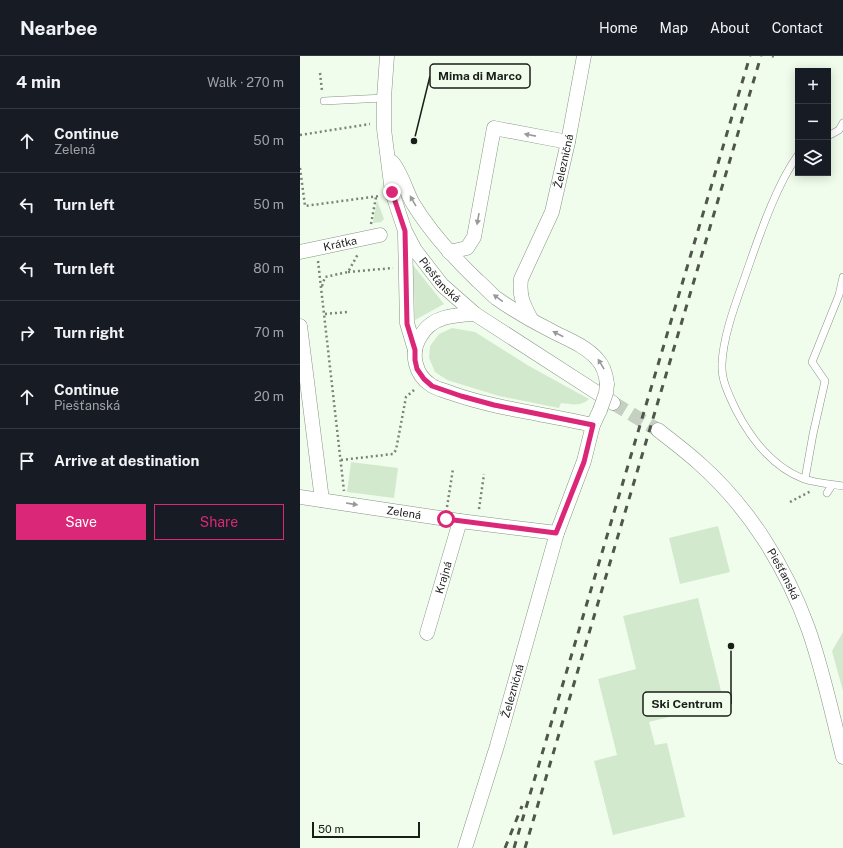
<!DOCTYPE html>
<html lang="en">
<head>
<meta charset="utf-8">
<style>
	body { margin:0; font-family:"Public Sans",sans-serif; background:#242831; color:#f1f3f6 }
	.controls { position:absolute; right:12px; top:12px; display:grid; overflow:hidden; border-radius:0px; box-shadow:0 2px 10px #0003 }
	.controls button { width:36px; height:36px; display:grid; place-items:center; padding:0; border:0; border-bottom:1px solid #363941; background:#171b24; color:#f1f3f6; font:20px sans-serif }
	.scale { position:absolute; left:12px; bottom:10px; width:108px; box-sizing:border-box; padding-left:4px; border:2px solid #1a1e19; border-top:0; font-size:11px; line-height:14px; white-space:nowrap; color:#1a1e19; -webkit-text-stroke:3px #f0fdec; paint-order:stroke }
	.stop { position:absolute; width:12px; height:12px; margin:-9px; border:3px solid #db2777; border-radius:50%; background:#fff }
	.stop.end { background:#db2777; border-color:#fff; box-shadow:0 1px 4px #0008 }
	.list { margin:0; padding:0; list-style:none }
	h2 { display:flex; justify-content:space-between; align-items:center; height:52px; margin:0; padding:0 16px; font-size:17px }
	h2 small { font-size:13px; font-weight:400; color:#9ea1a6 }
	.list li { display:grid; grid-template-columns:26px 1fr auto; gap:12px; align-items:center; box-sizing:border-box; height:64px; padding:0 16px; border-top:1px solid #363941 }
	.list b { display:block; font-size:15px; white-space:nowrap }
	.list p { margin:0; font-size:13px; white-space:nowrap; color:#9ea1a6 }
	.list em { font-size:13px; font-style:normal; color:#9ea1a6 }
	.actions { display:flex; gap:8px; padding:12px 16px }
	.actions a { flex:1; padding:9px 0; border:1px solid #db2777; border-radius:0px; text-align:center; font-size:14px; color:#db2777 }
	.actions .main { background:#db2777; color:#fff }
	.icon { flex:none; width:22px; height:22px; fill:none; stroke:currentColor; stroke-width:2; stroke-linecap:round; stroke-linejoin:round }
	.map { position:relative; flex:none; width:543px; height:792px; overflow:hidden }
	header { display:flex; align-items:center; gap:24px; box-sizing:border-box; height:56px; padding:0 20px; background:#171b24; border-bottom:1px solid #363941 }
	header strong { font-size:19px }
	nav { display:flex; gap:22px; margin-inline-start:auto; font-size:14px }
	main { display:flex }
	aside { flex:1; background:#171b24 }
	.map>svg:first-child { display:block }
</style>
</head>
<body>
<header>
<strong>Nearbee</strong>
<nav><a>Home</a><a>Map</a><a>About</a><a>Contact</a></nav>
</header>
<main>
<aside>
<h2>4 min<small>Walk · 270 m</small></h2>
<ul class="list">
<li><svg class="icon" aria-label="ahead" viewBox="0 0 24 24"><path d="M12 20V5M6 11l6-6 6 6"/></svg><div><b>Continue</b><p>Zelená</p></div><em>50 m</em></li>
<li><svg class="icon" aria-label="left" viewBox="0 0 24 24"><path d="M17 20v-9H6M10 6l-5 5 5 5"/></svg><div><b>Turn left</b></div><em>50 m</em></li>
<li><svg class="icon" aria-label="left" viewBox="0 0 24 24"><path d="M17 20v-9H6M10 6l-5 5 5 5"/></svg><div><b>Turn left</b></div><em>80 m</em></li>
<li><svg class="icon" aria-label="right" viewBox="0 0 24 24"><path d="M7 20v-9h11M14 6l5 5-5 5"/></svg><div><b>Turn right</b></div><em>70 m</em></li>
<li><svg class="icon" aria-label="ahead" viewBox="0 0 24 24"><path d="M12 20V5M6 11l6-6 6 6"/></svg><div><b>Continue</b><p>Piešťanská</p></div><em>20 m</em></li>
<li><svg class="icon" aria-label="arrive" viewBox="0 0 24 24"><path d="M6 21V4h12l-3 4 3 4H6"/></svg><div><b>Arrive at destination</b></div></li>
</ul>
<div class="actions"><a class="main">Save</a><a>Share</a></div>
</aside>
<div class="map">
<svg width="543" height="792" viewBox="0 0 543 792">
	<rect width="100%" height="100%" fill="#f0fdec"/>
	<!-- green -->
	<path fill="#d3e9cd" d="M77 144 84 163 81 166 73 167Z
		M113 209 144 248 115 264Z
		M152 272 175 276 229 310 289 343C281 351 271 348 261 347L259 352 199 340 147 324 135 316 129 302 130 290 139 278Z
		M51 406 98 412 94 442 47 436Z
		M418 470 430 516 380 528 369 482Z
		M398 542 424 647 349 666 355 689 367 687 385 761 313 779 294 705 317 699 298 623 336 613 323 560Z
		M543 576V635L532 595Z"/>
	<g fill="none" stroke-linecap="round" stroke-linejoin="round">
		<!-- minor-tunnel -->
		<path stroke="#c5d0c2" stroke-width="14" stroke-dasharray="14 7" stroke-linecap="butt" d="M313 347 358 374"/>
		<!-- service casing -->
		<g stroke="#889485" stroke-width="8">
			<path id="service" d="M24 45 84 42
				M528 80 539 74 543 67
				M498 99C477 128 461 175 449 209 439 239 423 277 422 308 421 324 429 339 436 354 451 383 472 411 504 423 516 427 531 428 543 430
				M505 423 513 378 525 325 512 306 539 239 543 221
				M527 437 532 429"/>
		</g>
		<!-- minor casing -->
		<g stroke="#889485" stroke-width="15">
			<g id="minor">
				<path id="s1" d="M87 0 84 42V73L92 136 105 175 115 194 142 229 175 258 313 347"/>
				<path d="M92 106C100 114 106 134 112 146 130 176 153 201 178 225 184 230 190 237 196 242 212 253 230 264 248 273 264 282 285 289 297 303 304 310 306 318 307 328"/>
				<path d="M105 178 107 267 115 294"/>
				<path id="s2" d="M0 196 80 179"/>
				<path d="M149 196 167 192 174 181 194 72 268 86"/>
				<path d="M175 258C154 259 131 260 120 281 110 297 115 319 131 329 136 333 144 334 151 337 196 353 246 358 293 369"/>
				<path id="s3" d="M231 263C223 248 219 240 221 223L252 156 268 86 284 0"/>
				<path d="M0 270 22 444"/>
				<path id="s4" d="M358 374C372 385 387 396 401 409 449 452 486 511 508 572 523 614 532 658 543 701"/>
				<path id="s5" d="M0 441 160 465 257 477"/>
				<path id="s6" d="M127 577 160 465"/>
				<path id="s7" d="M165 792 197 690 257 477 284 405 293 369 300 354"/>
			</g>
		</g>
		<!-- path -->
		<path stroke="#7b8379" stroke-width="2.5" stroke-dasharray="2 3" stroke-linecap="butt" d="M472 0 475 1
			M20 17 22 35
			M0 79 70 68
			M0 112 5 150 79 140
			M71 168 76 141
			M18 205 44 435
			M48 216 93 212
			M22 230 25 221 48 216 58 198
			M25 258 47 256
			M41 404 93 398 96 394 106 341 114 334
			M490 446 511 435
			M147 451 153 413
			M179 453 184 418"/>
		<!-- service -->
		<use href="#service" stroke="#fff" stroke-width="7"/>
		<!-- minor -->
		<use href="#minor" stroke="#fff" stroke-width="14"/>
		<!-- rail -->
		<path stroke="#50564e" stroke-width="3" stroke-dasharray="7 7" stroke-linecap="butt" d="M205 792 222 750
			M214 792 450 0
			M225 792 461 0"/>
		<!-- minor-bridge casing -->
		<g stroke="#889485" stroke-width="15" stroke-linecap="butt">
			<path id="minor-bridge" d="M300 354 306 337 307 328"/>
		</g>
		<!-- minor-bridge -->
		<use href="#minor-bridge" stroke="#fff" stroke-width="14"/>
	</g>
	<!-- one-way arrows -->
	<defs><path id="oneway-solid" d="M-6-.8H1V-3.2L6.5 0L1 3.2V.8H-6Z"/></defs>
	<g fill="#989a98">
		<use href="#oneway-solid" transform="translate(230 79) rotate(-169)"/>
		<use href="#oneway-solid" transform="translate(113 145) rotate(-120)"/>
		<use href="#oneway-solid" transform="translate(178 163) rotate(100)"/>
		<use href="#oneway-solid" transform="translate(198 242) rotate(-144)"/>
		<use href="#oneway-solid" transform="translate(258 278) rotate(-153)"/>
		<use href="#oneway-solid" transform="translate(301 308) rotate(-121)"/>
		<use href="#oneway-solid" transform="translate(52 448) rotate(9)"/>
	</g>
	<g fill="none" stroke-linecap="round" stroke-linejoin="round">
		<!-- route -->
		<path stroke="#db2777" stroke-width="5" d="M92 136 105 175 107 268 115 294V304L117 313 124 323 132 330 161 340 194 349 293 369 284 406 256 477 146 463"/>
	</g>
	<g text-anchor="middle" stroke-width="3.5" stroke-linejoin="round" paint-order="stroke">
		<!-- street labels -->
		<g font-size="11" fill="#1a1e19" stroke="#f0fdec">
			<text dy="4" stroke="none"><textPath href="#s3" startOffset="168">Železničná</textPath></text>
			<text dy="4" stroke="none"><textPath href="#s2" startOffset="41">Krátka</textPath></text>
			<text dy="4" stroke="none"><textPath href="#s1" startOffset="238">Piešťanská</textPath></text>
			<text dy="4" stroke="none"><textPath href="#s5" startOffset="105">Zelená</textPath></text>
			<text dy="4" stroke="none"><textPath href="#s4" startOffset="193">Piešťanská</textPath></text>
			<text dy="4" stroke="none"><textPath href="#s6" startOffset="58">Krajná</textPath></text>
			<text dy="4" stroke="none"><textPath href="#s7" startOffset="164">Železničná</textPath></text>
		</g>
	</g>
	<!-- callouts -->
	<path fill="none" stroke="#1a1e19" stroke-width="1.5" d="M114 85L130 20M431 590L431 648"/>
	<g fill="#1a1e19" stroke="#f0fdec" stroke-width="1.5">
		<circle cx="114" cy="85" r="4"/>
		<circle cx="431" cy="590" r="4"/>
	</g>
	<g fill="#f0fdec" stroke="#1a1e19" stroke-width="1.5">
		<rect x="130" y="8" width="100" height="24" rx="4"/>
		<rect x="343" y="636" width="88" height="24" rx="4"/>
	</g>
	<g font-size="12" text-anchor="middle" font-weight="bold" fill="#1a1e19">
		<text x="180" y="24">Mima di Marco</text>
		<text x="387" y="652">Ski Centrum</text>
	</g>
</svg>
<div class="controls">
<button>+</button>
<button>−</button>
<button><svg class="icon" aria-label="layers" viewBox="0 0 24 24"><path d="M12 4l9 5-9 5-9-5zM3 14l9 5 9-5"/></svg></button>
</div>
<div class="scale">50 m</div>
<div class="stop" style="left:146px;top:463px"></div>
<div class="stop end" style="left:92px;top:136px"></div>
</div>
</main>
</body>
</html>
